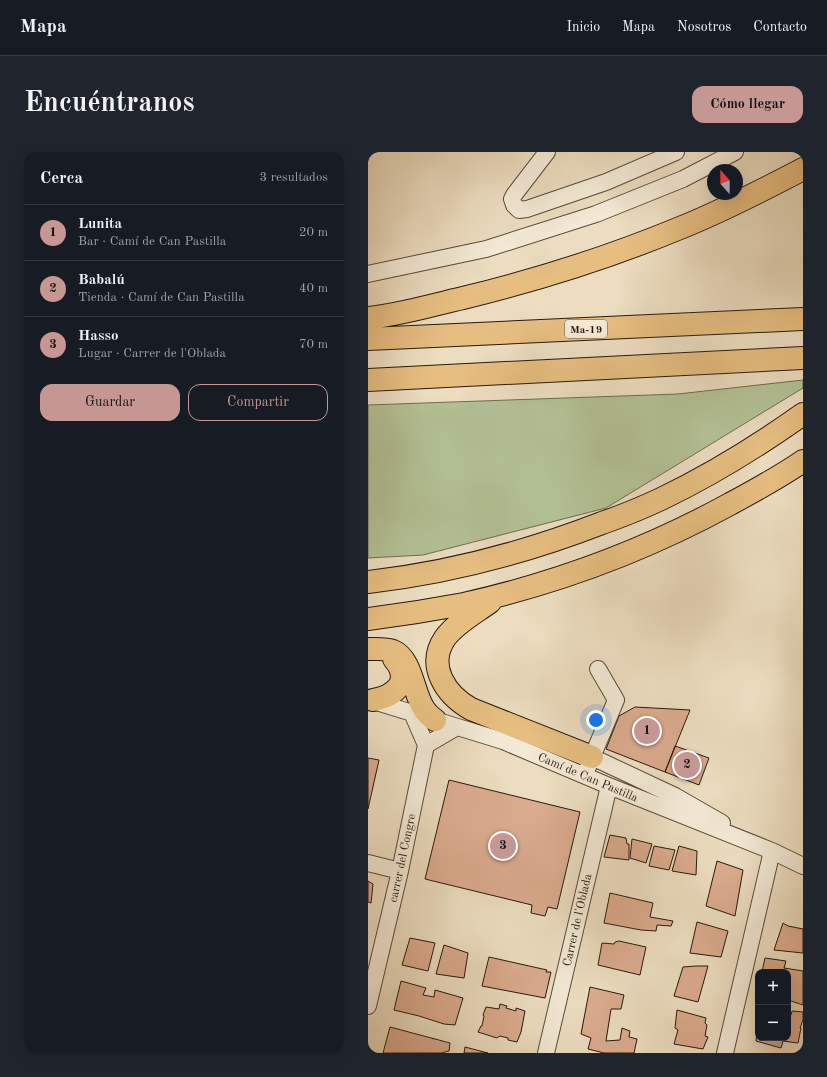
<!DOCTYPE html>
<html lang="es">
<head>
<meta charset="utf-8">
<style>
	body { margin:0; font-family:"Old Standard TT",serif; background:#20242c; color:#f1f3f6 }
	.controls { position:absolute; right:12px; bottom:12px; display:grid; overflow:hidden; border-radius:8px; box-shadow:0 4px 16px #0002 }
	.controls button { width:36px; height:36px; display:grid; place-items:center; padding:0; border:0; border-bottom:1px solid #363941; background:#171b24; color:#f1f3f6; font:20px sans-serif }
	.compass { position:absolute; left:339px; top:12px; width:36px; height:36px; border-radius:50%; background:#171b24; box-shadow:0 4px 16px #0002; rotate:339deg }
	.you { position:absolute; left:228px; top:568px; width:14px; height:14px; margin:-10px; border:3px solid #fff; border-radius:50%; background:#1a73e8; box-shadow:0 0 0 6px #1a73e833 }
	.badge { display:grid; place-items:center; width:26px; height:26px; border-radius:50%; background:#c59692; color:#111; font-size:13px; font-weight:700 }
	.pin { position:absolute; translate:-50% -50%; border:2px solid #fff; box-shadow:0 1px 4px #0006 }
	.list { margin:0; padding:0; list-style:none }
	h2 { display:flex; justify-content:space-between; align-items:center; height:52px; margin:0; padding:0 16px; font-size:17px }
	h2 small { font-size:13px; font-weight:400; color:#9ea1a6 }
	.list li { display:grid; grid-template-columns:26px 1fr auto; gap:12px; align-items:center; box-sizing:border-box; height:56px; padding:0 16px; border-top:1px solid #363941 }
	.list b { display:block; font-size:15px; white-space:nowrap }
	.list p { margin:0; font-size:13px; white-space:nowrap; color:#9ea1a6 }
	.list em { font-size:13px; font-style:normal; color:#9ea1a6 }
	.actions { display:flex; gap:8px; padding:12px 16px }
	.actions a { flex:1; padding:9px 0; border:1px solid #c59692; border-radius:12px; text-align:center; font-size:14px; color:#c59692 }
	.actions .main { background:#c59692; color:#111 }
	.map { position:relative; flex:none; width:435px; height:901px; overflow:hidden; border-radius:12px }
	header { display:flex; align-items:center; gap:24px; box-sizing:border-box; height:56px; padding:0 20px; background:#171b24; border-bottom:1px solid #363941 }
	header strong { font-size:19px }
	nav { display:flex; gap:22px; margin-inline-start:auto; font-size:14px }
	.intro { display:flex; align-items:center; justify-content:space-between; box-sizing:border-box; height:96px; padding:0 24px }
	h1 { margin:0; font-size:28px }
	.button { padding:10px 18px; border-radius:12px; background:#c59692; color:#111; font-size:14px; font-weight:700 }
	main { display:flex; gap:24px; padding:0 24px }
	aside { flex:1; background:#171b24; border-radius:12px; box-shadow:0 4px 16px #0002 }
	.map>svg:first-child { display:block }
</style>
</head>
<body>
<header>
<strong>Mapa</strong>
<nav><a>Inicio</a><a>Mapa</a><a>Nosotros</a><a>Contacto</a></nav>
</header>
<div class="intro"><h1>Encuéntranos</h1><a class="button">Cómo llegar</a></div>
<main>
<aside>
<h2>Cerca<small>3 resultados</small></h2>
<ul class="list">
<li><span class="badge">1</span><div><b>Lunita</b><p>Bar · Camí de Can Pastilla</p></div><em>20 m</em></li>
<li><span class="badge">2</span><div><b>Babalú</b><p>Tienda · Camí de Can Pastilla</p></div><em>40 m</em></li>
<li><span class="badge">3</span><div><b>Hasso</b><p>Lugar · Carrer de l'Oblada</p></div><em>70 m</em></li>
</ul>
<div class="actions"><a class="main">Guardar</a><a>Compartir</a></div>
</aside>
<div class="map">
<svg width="435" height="901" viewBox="0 0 435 901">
	<rect width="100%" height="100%" fill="#ecddc0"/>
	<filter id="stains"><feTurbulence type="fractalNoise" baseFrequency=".005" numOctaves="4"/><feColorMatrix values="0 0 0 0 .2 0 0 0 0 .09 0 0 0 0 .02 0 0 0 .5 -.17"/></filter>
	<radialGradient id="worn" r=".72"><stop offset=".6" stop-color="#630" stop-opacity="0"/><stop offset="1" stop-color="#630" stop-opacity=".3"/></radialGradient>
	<!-- green -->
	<path fill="#b3c296" stroke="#6d6e51" d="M435 228V236L238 356 55 403 0 406V253L310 242Z"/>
	<!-- building -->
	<path fill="#dbab8e" stroke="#27190c" d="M267 555 322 558 297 620 238 597 251 564Z
		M307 594 341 606 331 633 297 620Z
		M0 606 11 608 0 657Z
		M81 628 212 660 189 757 180 755 177 764 163 761 164 753 57 727Z
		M242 683 258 686 259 692H261V708L236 705Z
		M264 687 284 692 278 711 262 706Z
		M286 694 307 698 301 718 281 714Z
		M311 694 329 699 328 723 304 719Z
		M349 709 375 718 367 764 338 754Z
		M0 729 5 732 3 751 0 750Z
		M242 741 285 751 282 765 305 769 303 774 289 773 288 779 273 778 236 771Z
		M329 770 360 779 353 805 322 801Z
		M415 771 420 774 435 777V801L406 798Z
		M42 786 67 791 60 819 34 813Z
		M251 789 278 795 272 823 230 813 234 791 246 792 247 790Z
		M76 793 100 801 96 826 68 822Z
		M121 805 179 818 178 820H183L177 846 114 834Z
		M397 806 418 809 416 816 435 819V853L420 848V820H394Z
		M328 814H340L330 850 306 844 315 815Z
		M33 829 58 836 55 843 66 845 67 838 95 846 87 873 76 872 51 864 26 858Z
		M222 835 256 843 253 857H243L238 889 252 888 254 876 262 879 261 885 269 887 266 901H236L220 897 223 886 213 882Z
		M132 852 139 854 138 856 148 859V856L157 859 153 880 149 890 140 888V886L132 884 129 886 110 880 113 874H114L116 864 115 863 118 855 131 857Z
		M309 858 338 866 337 871 339 873 337 884 340 885 335 897 306 892 310 878 307 876Z
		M424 859 435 860V868L432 876H433L430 891 415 889 413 896 388 889 390 872V886H420V865L423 863Z
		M22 875 82 891 81 899 73 901H15Z
		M97 895 120 901H96Z"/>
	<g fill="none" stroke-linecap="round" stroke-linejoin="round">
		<!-- minor casing -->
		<g stroke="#584a39" stroke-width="18">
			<path id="minor" d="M179 0 146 43 144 47 146 53 151 58 159 57 238 30 308 0
				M0 122 118 97 228 62 315 27 367 0
				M2 548 135 589 241 634 404 699 435 714
				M58 593 89 575
				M224 605 307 644 354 671
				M220 615 248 548 230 517
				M0 711 32 719
				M0 854 32 719 58 593 44 561
				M178 901 241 634
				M357 901 404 699"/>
		</g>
		<!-- highway casing -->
		<g stroke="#27190c" stroke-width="24">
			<path id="highway" d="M0 166C32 163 64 153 95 146 169 128 242 105 312 76 354 59 395 38 435 17
				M0 187 435 167
				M0 228 435 206
				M0 430C80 421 159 400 234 371 254 364 274 356 293 347 343 323 390 294 435 262
				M122 450C107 461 88 471 77 486 58 514 78 543 103 557L224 605
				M0 467C32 463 64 458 96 452 189 431 278 398 362 352 386 339 412 325 435 309
				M0 497C8 497 17 496 25 499 44 507 45 541 56 557 59 562 63 565 67 568
				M5 548C27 544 45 529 26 507"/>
		</g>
		<!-- minor -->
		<use href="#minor" stroke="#f3e9d6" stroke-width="16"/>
		<!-- highway -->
		<use href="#highway" stroke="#e6be80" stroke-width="22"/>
	</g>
	<g text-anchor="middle" stroke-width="3" stroke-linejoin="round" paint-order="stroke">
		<!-- shield labels -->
		<rect fill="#f3e9d6" stroke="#645749" stroke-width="1" x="197" y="168" width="42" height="18" rx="3"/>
		<g font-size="11" font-weight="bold" fill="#27190c">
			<text x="218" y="181">Ma-19</text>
		</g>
		<!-- street labels -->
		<g font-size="12" fill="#27190c" stroke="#f3e9d6">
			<text transform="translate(220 625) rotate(23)" y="4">Camí de Can Pastilla</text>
			<text transform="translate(34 706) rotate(-78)" y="4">carrer del Congre</text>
			<text transform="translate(209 768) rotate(-77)" y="4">Carrer de l'Oblada</text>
		</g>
	</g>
	<rect width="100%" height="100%" filter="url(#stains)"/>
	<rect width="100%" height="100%" fill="url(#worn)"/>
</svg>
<div class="controls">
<button>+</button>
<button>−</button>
</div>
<svg class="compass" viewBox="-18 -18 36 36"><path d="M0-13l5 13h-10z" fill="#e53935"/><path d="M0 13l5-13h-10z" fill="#9ea1a6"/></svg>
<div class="you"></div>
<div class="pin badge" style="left:279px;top:579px">1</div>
<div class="pin badge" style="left:319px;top:613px">2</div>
<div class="pin badge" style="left:135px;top:694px">3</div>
</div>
</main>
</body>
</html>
